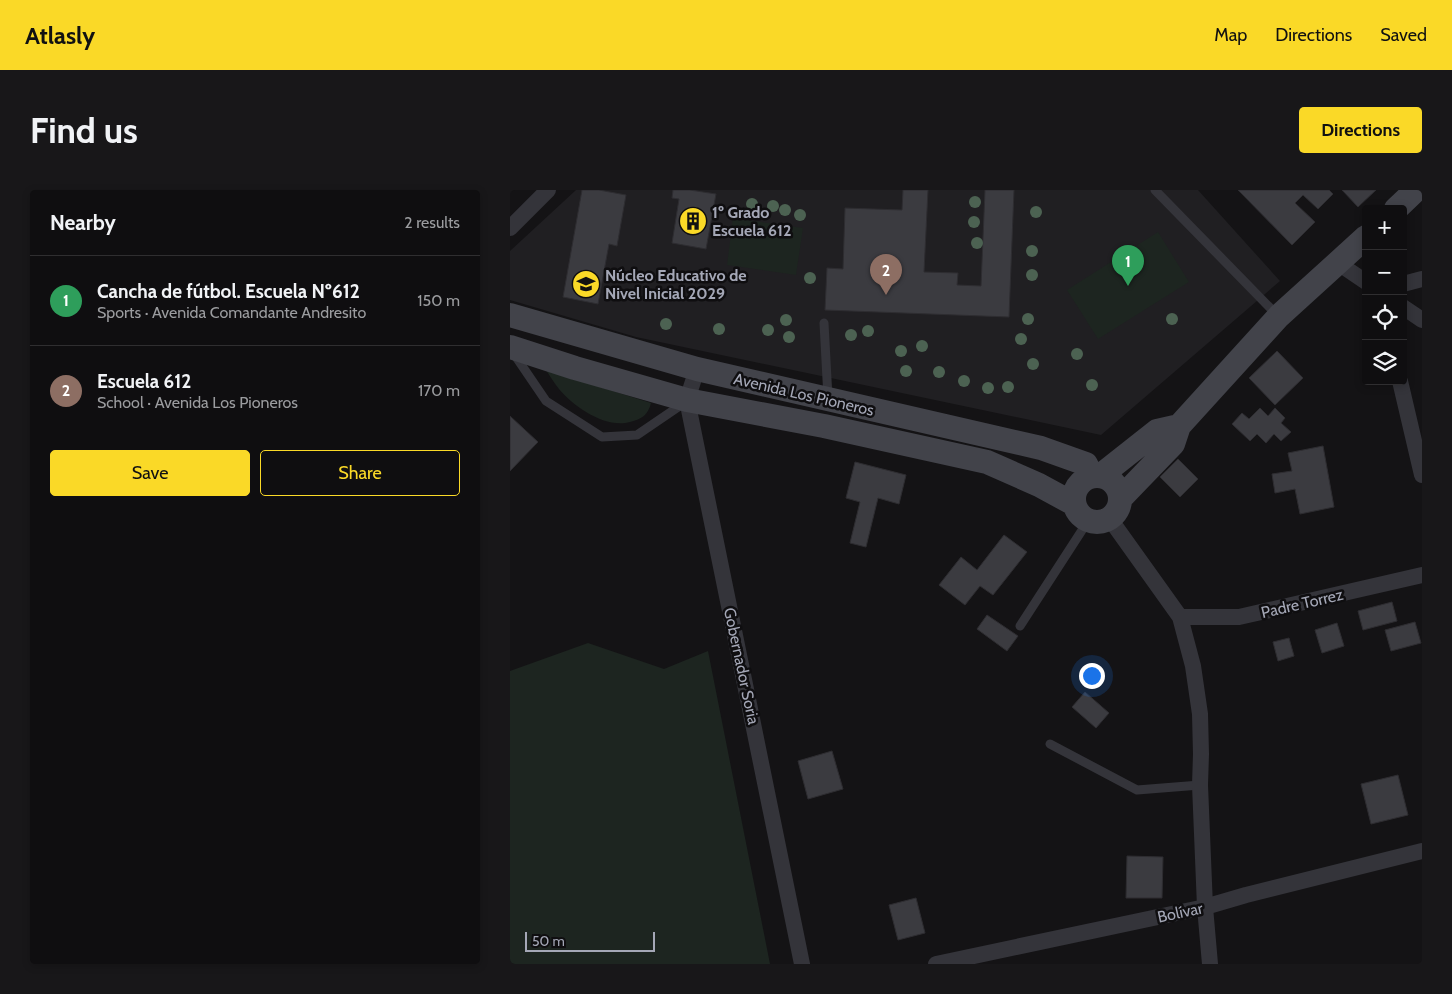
<!DOCTYPE html>
<html lang="en">
<head>
<meta charset="utf-8">
<style>
	body { margin:0; font-family:Cabin,sans-serif; background:#181719; color:#f1f3f6 }
	.controls { position:absolute; right:15px; top:15px; display:grid; overflow:hidden; border-radius:5px; box-shadow:0 2px 8px #0003 }
	.controls button { width:45px; height:45px; display:grid; place-items:center; padding:0; border:0; border-bottom:1px solid #2f2e30; background:#0f0e10; color:#f1f3f6; font:25px sans-serif }
	.scale { position:absolute; left:15px; bottom:12px; width:130px; box-sizing:border-box; padding-left:5px; border:2px solid #a4a7b6; border-top:0; font-size:14px; line-height:18px; white-space:nowrap; color:#a4a7b6; -webkit-text-stroke:4px #0f0e10; paint-order:stroke }
	.you { position:absolute; left:581px; top:485px; width:18px; height:18px; margin:-12px; border:4px solid #fff; border-radius:50%; background:#1a73e8; box-shadow:0 0 0 8px #1a73e833 }
	.badge { display:grid; place-items:center; width:32px; height:32px; border-radius:50%; background:#fad927; color:#fff; font-size:16px; font-weight:700 }
	.pin { position:absolute; translate:-50% -41px; filter:drop-shadow(0 1px 2px #0008) }
	.pin::after { content:''; position:absolute; top:26px; width:18px; height:15px; background:inherit; clip-path:polygon(0 0,100% 0,50% 100%) }
	.list { margin:0; padding:0; list-style:none }
	h2 { display:flex; justify-content:space-between; align-items:center; height:65px; margin:0; padding:0 20px; font-size:21px }
	h2 small { font-size:16px; font-weight:400; color:#9b9c9f }
	.list li { display:grid; grid-template-columns:32px 1fr auto; gap:15px; align-items:center; box-sizing:border-box; height:90px; padding:0 20px; border-top:1px solid #2f2e30 }
	.list b { display:block; font-size:19px; white-space:nowrap }
	.list p { margin:0; font-size:16px; white-space:nowrap; color:#9b9c9f }
	.list em { font-size:16px; font-style:normal; color:#9b9c9f }
	.actions { display:flex; gap:10px; padding:15px 20px }
	.actions a { flex:1; padding:11px 0; border:1px solid #fad927; border-radius:5px; text-align:center; font-size:18px; color:#fad927 }
	.actions .main { background:#fad927; color:#111 }
	.icon { flex:none; width:28px; height:28px; fill:none; stroke:currentColor; stroke-width:2; stroke-linecap:round; stroke-linejoin:round }
	.map { position:relative; flex:none; width:912px; height:774px; overflow:hidden; border-radius:5px }
	header { display:flex; align-items:center; gap:30px; box-sizing:border-box; height:70px; padding:0 25px; background:#fad927; color:#111 }
	header strong { font-size:24px }
	nav { display:flex; gap:28px; margin-inline-start:auto; font-size:18px }
	.intro { display:flex; align-items:center; justify-content:space-between; box-sizing:border-box; height:120px; padding:0 30px }
	h1 { margin:0; font-size:35px }
	.button { padding:12px 22px; border-radius:5px; background:#fad927; color:#111; font-size:18px; font-weight:700 }
	main { display:flex; gap:30px; padding:0 30px }
	aside { flex:1; background:#0f0e10; border-radius:5px; box-shadow:0 2px 8px #0003 }
	.map>svg:first-child { display:block }
</style>
</head>
<body>
<header>
<strong>Atlasly</strong>
<nav><a>Map</a><a>Directions</a><a>Saved</a></nav>
</header>
<div class="intro"><h1>Find us</h1><a class="button">Directions</a></div>
<main>
<aside>
<h2>Nearby<small>2 results</small></h2>
<ul class="list">
<li><span class="badge" style="background:#2e9e5b">1</span><div><b>Cancha de fútbol. Escuela Nº612</b><p>Sports · Avenida Comandante Andresito</p></div><em>150 m</em></li>
<li><span class="badge" style="background:#8d6e63">2</span><div><b>Escuela 612</b><p>School · Avenida Los Pioneros</p></div><em>170 m</em></li>
</ul>
<div class="actions"><a class="main">Save</a><a>Share</a></div>
</aside>
<div class="map">
<svg width="912" height="774" viewBox="0 0 912 774">
	<rect width="100%" height="100%" fill="#141315"/>
	<!-- built -->
	<path fill="#201f22" d="M66 0H688L770 91 591 245 126 147 0 110V61Z"/>
	<!-- green -->
	<path fill="#1d2520" d="M223 28 293 38 286 85 217 75Z
		M648 42 679 92 588 149 557 100Z
		M36 180 141 213C138 225 132 229 120 232 96 239 64 217 49 199 44 193 40 186 36 180Z
		M78 453 154 479 198 461 260 774H0V481Z"/>
	<!-- building -->
	<path fill="#3b3b40" stroke="#2e2d31" d="M72 0H89L116 5 107 56 99 54 88 114 53 107Z
		M163 0H180L206 4 196 59 162 53 169 9 162 8Z
		M393 0H418L414 82 448 83 447 95 471 96 475 0H504L499 127 315 120 317 78 333 79 335 18 392 20Z
		M728 0H819L823 4 808 19 793 5 785 13 805 32 782 55Z
		M832 0H866L848 17Z
		M767 161 793 188 765 215 739 188Z
		M750 218 758 226 765 218 775 228 771 233 781 242 771 251 764 244 756 253 747 244 740 251 722 234 732 223 739 229Z
		M0 226 28 252 0 281Z
		M813 256 824 317 790 324 785 299 765 303 762 284 782 281 778 263Z
		M668 269 688 289 670 307 650 287Z
		M345 272 396 285 389 314 368 308 356 357 340 353 350 312 336 308Z
		M494 345 517 362 483 405 470 396 455 415 429 395 451 367 467 380Z
		M882 412 887 431 853 440 848 421Z
		M477 425 508 446 497 461 467 439Z
		M905 432 911 453 881 461 875 440Z
		M827 433 834 456 812 463 805 440Z
		M779 448 784 466 768 471 763 452Z
		M575 502 599 523 586 538 562 517Z
		M322 561 333 599 298 609 288 571Z
		M888 585 898 625 861 634 851 594Z
		M617 666 653 667 652 708H616Z
		M406 708 415 743 388 750 379 715Z"/>
	<g fill="none" stroke-linecap="round" stroke-linejoin="round">
		<!-- service -->
		<path stroke="#34343a" stroke-width="9" d="M645 0 768 126
			M314 133 318 208
			M4 164 36 211 92 247 127 245 174 213
			M510 436 578 331
			M540 554 627 600 690 595"/>
		<!-- minor -->
		<path stroke="#34343a" stroke-width="16" d="M0 38 38 0
			M828 73 856 92
			M893 94 912 89
			M893 117 912 130
			M187 179 177 210 292 774
			M890 191 912 285
			M600 329 670 427 683 476 690 524 691 564 690 595 695 717 700 774
			M670 427H729L912 385
			M426 774 695 717 736 705 912 661"/>
		<!-- secondary -->
		<path stroke="#42434a" stroke-width="24" d="M886 19 906 0
			M0 125 187 179 531 258 576 274 582 286
			M0 157 65 178 177 210 314 236 477 272 529 295 564 314
			M564 309a23 23 0 1 1 46 0a23 23 0 1 1-46 0Z
			M590 286 647 241 669 236
			M611 308 663 254 669 236 769 126 856 47"/>
	</g>
	<!-- trees -->
	<g fill="#4c6252">
		<circle cx="465" cy="12" r="6"/>
		<circle cx="242" cy="14" r="6"/>
		<circle cx="263" cy="16" r="6"/>
		<circle cx="275" cy="20" r="6"/>
		<circle cx="526" cy="22" r="6"/>
		<circle cx="290" cy="25" r="6"/>
		<circle cx="464" cy="32" r="6"/>
		<circle cx="467" cy="53" r="6"/>
		<circle cx="522" cy="61" r="6"/>
		<circle cx="522" cy="85" r="6"/>
		<circle cx="300" cy="88" r="6"/>
		<circle cx="518" cy="129" r="6"/>
		<circle cx="662" cy="129" r="6"/>
		<circle cx="276" cy="130" r="6"/>
		<circle cx="156" cy="134" r="6"/>
		<circle cx="209" cy="139" r="6"/>
		<circle cx="258" cy="140" r="6"/>
		<circle cx="358" cy="141" r="6"/>
		<circle cx="341" cy="145" r="6"/>
		<circle cx="279" cy="147" r="6"/>
		<circle cx="511" cy="149" r="6"/>
		<circle cx="412" cy="156" r="6"/>
		<circle cx="391" cy="161" r="6"/>
		<circle cx="567" cy="164" r="6"/>
		<circle cx="523" cy="174" r="6"/>
		<circle cx="396" cy="181" r="6"/>
		<circle cx="429" cy="182" r="6"/>
		<circle cx="454" cy="191" r="6"/>
		<circle cx="582" cy="195" r="6"/>
		<circle cx="498" cy="197" r="6"/>
		<circle cx="478" cy="198" r="6"/>
	</g>
	<!-- icons -->
	<defs>
		<g id="building-disc" transform="scale(1.4375)"><circle r="9.5" fill="#fad927" stroke="#0f0e10"/><path d="M-4-6H4V6H1V3H-1V6H-4ZM-2.5-4.3h1.7v1.8h-1.7ZM.8-4.3h1.7v1.8H.8ZM-2.5-1h1.7V.8h-1.7ZM.8-1h1.7V.8H.8Z" fill="#111"/></g>
		<g id="school-disc" transform="scale(1.4375)"><circle r="9.5" fill="#fad927" stroke="#0f0e10"/><path d="M0-5L7-2L0 1L-7-2ZM-4 1L0 2.5L4 1V4Q0 6-4 4Z" fill="#111"/></g>
	</defs>
	<g fill-rule="evenodd">
		<use href="#building-disc" x="183" y="31"/>
		<use href="#school-disc" x="76" y="94"/>
	</g>
	<g text-anchor="middle" stroke-width="5" stroke-linejoin="round" paint-order="stroke">
		<!-- poi labels -->
		<g font-size="16" font-weight="bold" fill="#a4a7b6" stroke="#0f0e10" text-anchor="start">
			<text x="202" y="28">1º Grado<tspan x="202" dy="18">Escuela 612</tspan></text>
			<text x="95" y="91">Núcleo Educativo de<tspan x="95" dy="18">Nivel Inicial 2029</tspan></text>
		</g>
		<!-- street labels -->
		<g font-size="16" fill="#a4a7b6" stroke="#0f0e10">
			<text transform="translate(294 204) rotate(13)" y="6">Avenida Los Pioneros</text>
			<text transform="translate(792 413) rotate(-13)" y="6">Padre Torrez</text>
			<text transform="translate(232 476) rotate(78)" y="6">Gobernador Soria</text>
			<text transform="translate(670 722) rotate(-12)" y="6">Bolívar</text>
		</g>
	</g>
</svg>
<div class="controls">
<button>+</button>
<button>−</button>
<button><svg class="icon" aria-label="locate" viewBox="0 0 24 24"><circle cx="12" cy="12" r="6"/><path d="M12 2v4M12 18v4M2 12h4M18 12h4"/></svg></button>
<button><svg class="icon" aria-label="layers" viewBox="0 0 24 24"><path d="M12 4l9 5-9 5-9-5zM3 14l9 5 9-5"/></svg></button>
</div>
<div class="scale">50 m</div>
<div class="you"></div>
<div class="pin badge" style="left:618px;top:96px;background:#2e9e5b">1</div>
<div class="pin badge" style="left:376px;top:105px;background:#8d6e63">2</div>
</div>
</main>
</body>
</html>
